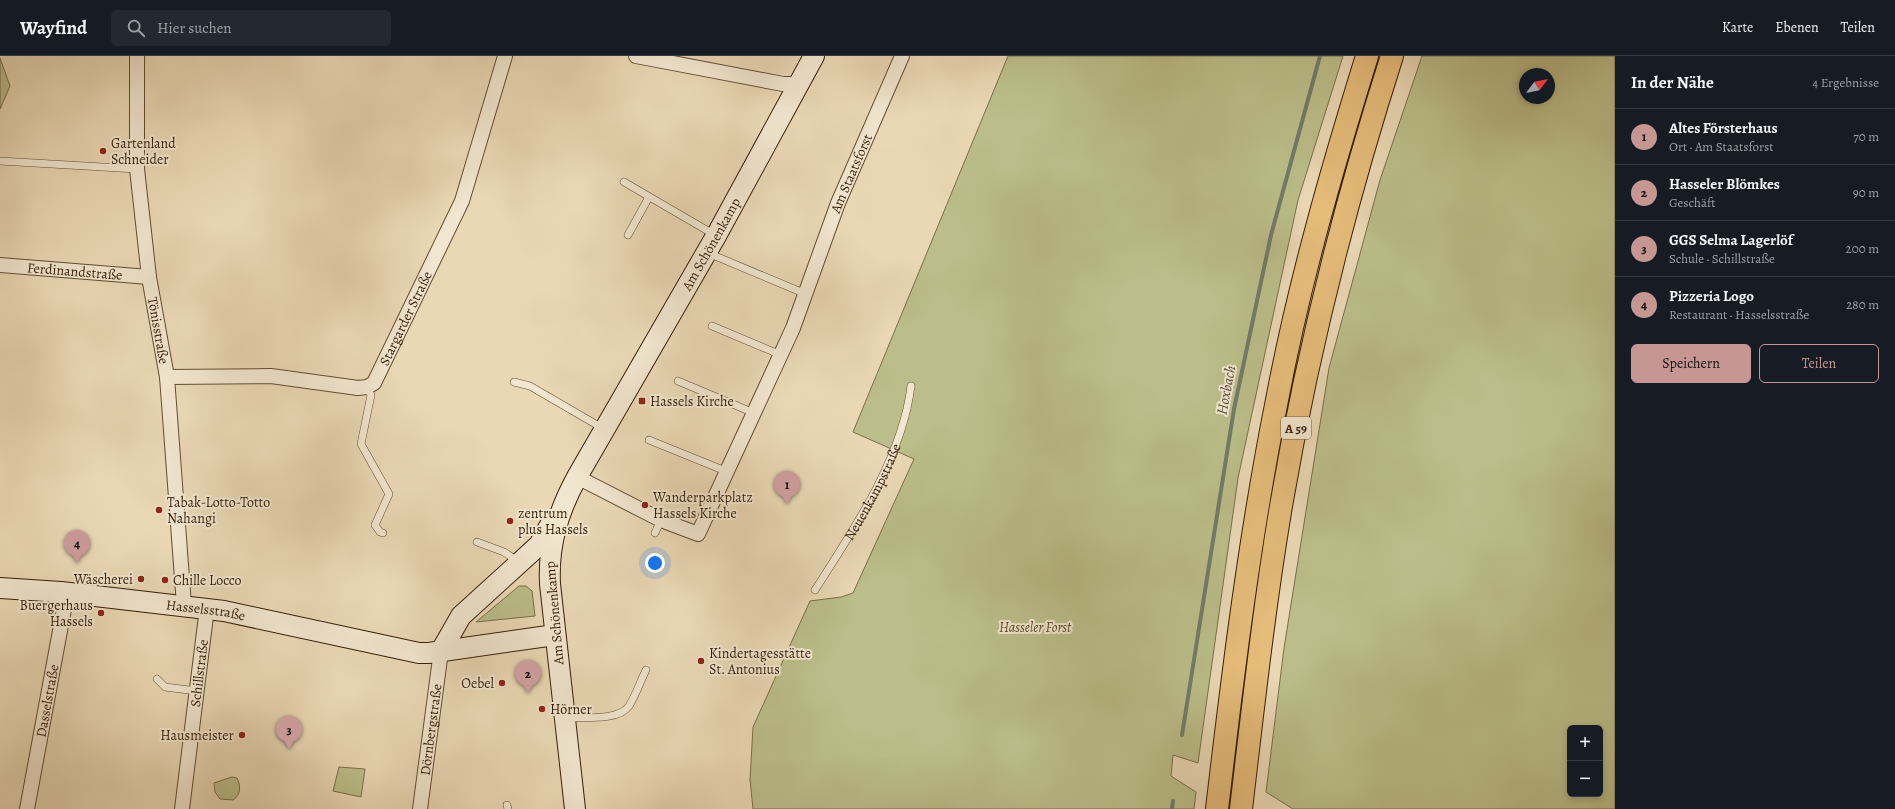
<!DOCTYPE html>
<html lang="de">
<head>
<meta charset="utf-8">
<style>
	body { margin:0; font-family:Alegreya,serif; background:#242831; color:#f1f3f6 }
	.controls { position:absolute; right:12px; bottom:12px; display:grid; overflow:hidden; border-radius:6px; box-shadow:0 2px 6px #0003 }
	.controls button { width:36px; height:36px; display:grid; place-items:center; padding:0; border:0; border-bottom:1px solid #363941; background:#171b24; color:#f1f3f6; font:20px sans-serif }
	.compass { position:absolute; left:1519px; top:12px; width:36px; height:36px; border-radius:50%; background:#171b24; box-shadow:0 2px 6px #0003; rotate:58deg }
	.you { position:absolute; left:655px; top:507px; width:14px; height:14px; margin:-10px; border:3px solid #fff; border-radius:50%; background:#1a73e8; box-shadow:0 0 0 6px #1a73e833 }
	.badge { display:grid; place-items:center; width:26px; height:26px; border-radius:50%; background:#c59692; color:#111; font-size:13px; font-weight:700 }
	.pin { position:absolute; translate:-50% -33px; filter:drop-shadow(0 1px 2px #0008) }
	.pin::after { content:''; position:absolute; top:21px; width:14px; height:12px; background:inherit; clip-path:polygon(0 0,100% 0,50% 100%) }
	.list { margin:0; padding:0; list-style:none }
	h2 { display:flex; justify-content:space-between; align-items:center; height:52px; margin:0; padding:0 16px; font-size:17px }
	h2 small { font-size:13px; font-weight:400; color:#9ea1a6 }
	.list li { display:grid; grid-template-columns:26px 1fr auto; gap:12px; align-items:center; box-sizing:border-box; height:56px; padding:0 16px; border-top:1px solid #363941 }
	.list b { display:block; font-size:15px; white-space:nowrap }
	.list p { margin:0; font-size:13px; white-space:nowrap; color:#9ea1a6 }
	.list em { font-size:13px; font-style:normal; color:#9ea1a6 }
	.actions { display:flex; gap:8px; padding:12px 16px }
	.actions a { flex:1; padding:9px 0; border:1px solid #c59692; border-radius:6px; text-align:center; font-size:14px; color:#c59692 }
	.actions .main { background:#c59692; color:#111 }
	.icon { flex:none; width:22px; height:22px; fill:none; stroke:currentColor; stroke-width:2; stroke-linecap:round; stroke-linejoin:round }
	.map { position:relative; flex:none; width:1615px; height:753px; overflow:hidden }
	header { display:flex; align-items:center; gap:24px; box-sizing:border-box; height:56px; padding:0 20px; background:#171b24; border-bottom:1px solid #363941 }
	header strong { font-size:19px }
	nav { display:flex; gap:22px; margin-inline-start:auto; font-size:14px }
	.search { width:280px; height:36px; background:#242831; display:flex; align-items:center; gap:10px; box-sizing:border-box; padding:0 14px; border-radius:6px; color:#9ea1a6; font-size:15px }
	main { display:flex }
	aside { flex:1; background:#171b24 }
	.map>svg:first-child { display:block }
</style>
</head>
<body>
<header>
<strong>Wayfind</strong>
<div class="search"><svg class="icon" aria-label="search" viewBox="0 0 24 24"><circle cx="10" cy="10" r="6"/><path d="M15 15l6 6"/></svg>Hier suchen</div>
<nav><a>Karte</a><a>Ebenen</a><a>Teilen</a></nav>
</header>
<main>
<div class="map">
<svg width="1615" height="753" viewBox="0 0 1615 753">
	<rect width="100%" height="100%" fill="#ead8b5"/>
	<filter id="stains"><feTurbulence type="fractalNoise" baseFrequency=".005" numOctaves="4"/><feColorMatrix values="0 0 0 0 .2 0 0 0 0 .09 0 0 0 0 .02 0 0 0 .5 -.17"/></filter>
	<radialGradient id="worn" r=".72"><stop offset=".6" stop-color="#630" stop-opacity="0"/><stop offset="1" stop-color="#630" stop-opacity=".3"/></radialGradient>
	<!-- green -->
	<path fill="#bbbe8a" stroke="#7a6e48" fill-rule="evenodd" d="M1008 0H1343L1298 144 1238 422 1198 707 1173 699 1171 720 1196 736 1194 753H753L750 724 753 671 810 545 841 541 853 537 914 403 853 376Z
		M1422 0H1615V753H1293L1266 736 1284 592 1329 312 1380 124ZM1525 18H1549V42H1525ZM1570 672H1600V738H1570Z
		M0 2 10 30 0 53Z
		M519 530H526L532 535 535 560 476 566Z
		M339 711 365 713 361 741 333 735Z
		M232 721 237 722C241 730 241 739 233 744L220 743 215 736 214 727Z"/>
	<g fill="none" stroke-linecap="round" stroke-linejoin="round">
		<!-- stream -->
		<path stroke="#727c69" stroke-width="4" d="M1182 679 1234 353 1271 179 1320 0
			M1172 753 1173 745"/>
		<!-- lane casing -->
		<g stroke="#644c32" stroke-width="8">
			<g id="lane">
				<path d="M0 105 137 113"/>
				<path d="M624 126 715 179"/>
				<path d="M628 179 649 141"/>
				<path d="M708 197 806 238"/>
				<path d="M712 270 781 299"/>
				<path d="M678 325 754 357"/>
				<path d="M514 326 530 330 604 373"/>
				<path d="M367 331 371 339 361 388 389 438 375 469 380 476 383 477"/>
				<path d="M649 384 728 416"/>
				<path d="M655 477 661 464"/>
				<path d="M477 486 504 496 519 506"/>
				<path id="s1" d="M815 534C854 473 902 403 911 330"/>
				<path d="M157 623 165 631 197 635"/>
				<path d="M567 662C583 661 619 665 629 650 636 639 640 626 646 614"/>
				<path d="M507 749 508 753"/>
			</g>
		</g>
		<!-- street casing -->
		<g stroke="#644c32" stroke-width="16">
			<g id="street">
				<path id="s2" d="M137 0V113L149 221 167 321 184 549"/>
				<path d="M636 0 783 28H799"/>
				<path id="s3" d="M0 209 149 221"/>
				<path id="s4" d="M167 321 271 320 358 332 367 331 374 327 462 145 505 0"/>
				<path id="s5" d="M577 421 661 464 698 478 793 272 838 147 902 0"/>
				<path id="s6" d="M27 753 67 537"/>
				<path id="s7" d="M182 753 207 552"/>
				<path id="s8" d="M420 753 441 595"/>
			</g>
		</g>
		<!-- secondary casing -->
		<g stroke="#381e06" stroke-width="22">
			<g id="secondary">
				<path id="s9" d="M0 532 61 536 224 555 419 597H429L555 579"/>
				<path d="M441 595 461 560 539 489 550 469"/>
				<path id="s10" d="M575 753 550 528C548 489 558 456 577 421L716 180 814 0"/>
			</g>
		</g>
		<!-- highway casing -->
		<g stroke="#381e06" stroke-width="24">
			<path id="highway" d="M1217 753C1233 616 1250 479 1277 344 1299 227 1332 113 1367 0
				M1241 753C1253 652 1264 551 1281 450 1307 298 1345 147 1392 0"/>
		</g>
		<!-- lane -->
		<use href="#lane" stroke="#f1e6cf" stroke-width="7"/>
		<!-- street -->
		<use href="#street" stroke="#f1e6cf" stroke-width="14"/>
		<!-- secondary -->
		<use href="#secondary" stroke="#f1e6cf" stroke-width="20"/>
		<!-- highway -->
		<use href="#highway" stroke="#e5bc7a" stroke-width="22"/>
	</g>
	<!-- markers -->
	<g fill="#8f2418" stroke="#f1e6cf" stroke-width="1.5">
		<circle cx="103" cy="95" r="4"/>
		<rect x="638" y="341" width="8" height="8" rx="2"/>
		<circle cx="645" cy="449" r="4"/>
		<circle cx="159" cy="454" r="4"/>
		<circle cx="510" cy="465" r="4"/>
		<circle cx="141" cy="523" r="4"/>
		<circle cx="165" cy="524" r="4"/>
		<circle cx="101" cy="557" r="4"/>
		<circle cx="701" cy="605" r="4"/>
		<circle cx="502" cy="627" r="4"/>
		<circle cx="542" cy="653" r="4"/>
		<circle cx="242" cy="679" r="4"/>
	</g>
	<g text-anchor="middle" stroke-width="4" stroke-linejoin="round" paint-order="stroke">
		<!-- shield labels -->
		<rect fill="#f1e6cf" stroke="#705a42" stroke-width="1" x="1281" y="361" width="30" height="22" rx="3"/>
		<g font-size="13" font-weight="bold" fill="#381e06">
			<text x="1296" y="377">A 59</text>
		</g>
		<!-- poi labels -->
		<g font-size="14" fill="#381e06" stroke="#f1e6cf" text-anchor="start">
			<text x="111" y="92">Gartenland<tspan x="111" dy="16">Schneider</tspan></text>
			<text x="650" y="350">Hassels Kirche</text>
			<text x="653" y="446">Wanderparkplatz<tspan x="653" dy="16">Hassels Kirche</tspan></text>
			<text x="167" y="451">Tabak-Lotto-Totto<tspan x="167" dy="16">Nahangi</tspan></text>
			<text x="518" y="462">zentrum<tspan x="518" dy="16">plus Hassels</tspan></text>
			<text x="133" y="528" text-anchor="end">Wäscherei</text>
			<text x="173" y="529">Chille Locco</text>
			<text x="93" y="554" text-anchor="end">Buergerhaus<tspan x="93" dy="16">Hassels</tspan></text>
			<text x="709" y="602">Kindertagesstätte<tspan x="709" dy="16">St. Antonius</tspan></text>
			<text x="494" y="632" text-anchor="end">Oebel</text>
			<text x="550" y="658">Hörner</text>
			<text x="234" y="684" text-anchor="end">Hausmeister</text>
		</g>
		<!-- street labels -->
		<g font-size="14" fill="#381e06" stroke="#f1e6cf">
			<text dy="5" stroke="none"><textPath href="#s5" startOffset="526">Am Staatsforst</textPath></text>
			<text dy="5" stroke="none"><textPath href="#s10" startOffset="607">Am Schönenkamp</textPath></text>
			<text dy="5" stroke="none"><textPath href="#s3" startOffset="75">Ferdinandstraße</textPath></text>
			<text dy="5" stroke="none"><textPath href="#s4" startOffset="281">Stargarder Straße</textPath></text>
			<text dy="5" stroke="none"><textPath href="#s2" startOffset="276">Tönisstraße</textPath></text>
			<text dy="5" stroke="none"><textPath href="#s1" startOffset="114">Neuenkampstraße</textPath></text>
			<text dy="5" stroke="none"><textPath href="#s9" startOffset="207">Hasselsstraße</textPath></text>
			<text transform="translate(554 557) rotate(-95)" y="5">Am Schönenkamp</text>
			<text dy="5" stroke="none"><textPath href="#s7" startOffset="137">Schillstraße</textPath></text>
			<text dy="5" stroke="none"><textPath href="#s6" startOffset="110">Dasselstraße</textPath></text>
			<text dy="5" stroke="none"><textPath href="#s8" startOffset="80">Dörnbergstraße</textPath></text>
		</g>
		<!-- park labels -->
		<g font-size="14" font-style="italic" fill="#594627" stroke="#f1e6cf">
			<text x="1035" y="576">Hasseler Forst</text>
		</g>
		<!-- water labels -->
		<g font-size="15" font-style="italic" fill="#554d38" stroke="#f1e6cf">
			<text transform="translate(1226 334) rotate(-79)" y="5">Hoxbach</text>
		</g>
	</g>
	<rect width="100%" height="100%" filter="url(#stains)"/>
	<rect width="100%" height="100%" fill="url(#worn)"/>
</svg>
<div class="controls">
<button>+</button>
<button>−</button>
</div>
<svg class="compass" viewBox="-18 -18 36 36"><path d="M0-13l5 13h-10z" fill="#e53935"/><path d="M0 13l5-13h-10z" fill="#9ea1a6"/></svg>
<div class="you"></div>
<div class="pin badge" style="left:787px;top:448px">1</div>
<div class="pin badge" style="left:528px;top:637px">2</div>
<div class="pin badge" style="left:289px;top:693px">3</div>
<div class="pin badge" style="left:77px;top:507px">4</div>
</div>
<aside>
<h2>In der Nähe<small>4 Ergebnisse</small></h2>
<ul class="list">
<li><span class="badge">1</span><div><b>Altes Försterhaus</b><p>Ort · Am Staatsforst</p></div><em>70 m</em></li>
<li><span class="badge">2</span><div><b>Hasseler Blömkes</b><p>Geschäft</p></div><em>90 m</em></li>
<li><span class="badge">3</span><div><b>GGS Selma Lagerlöf</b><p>Schule · Schillstraße</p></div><em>200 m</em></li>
<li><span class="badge">4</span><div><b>Pizzeria Logo</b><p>Restaurant · Hasselsstraße</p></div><em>280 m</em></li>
</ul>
<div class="actions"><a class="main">Speichern</a><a>Teilen</a></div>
</aside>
</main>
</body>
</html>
